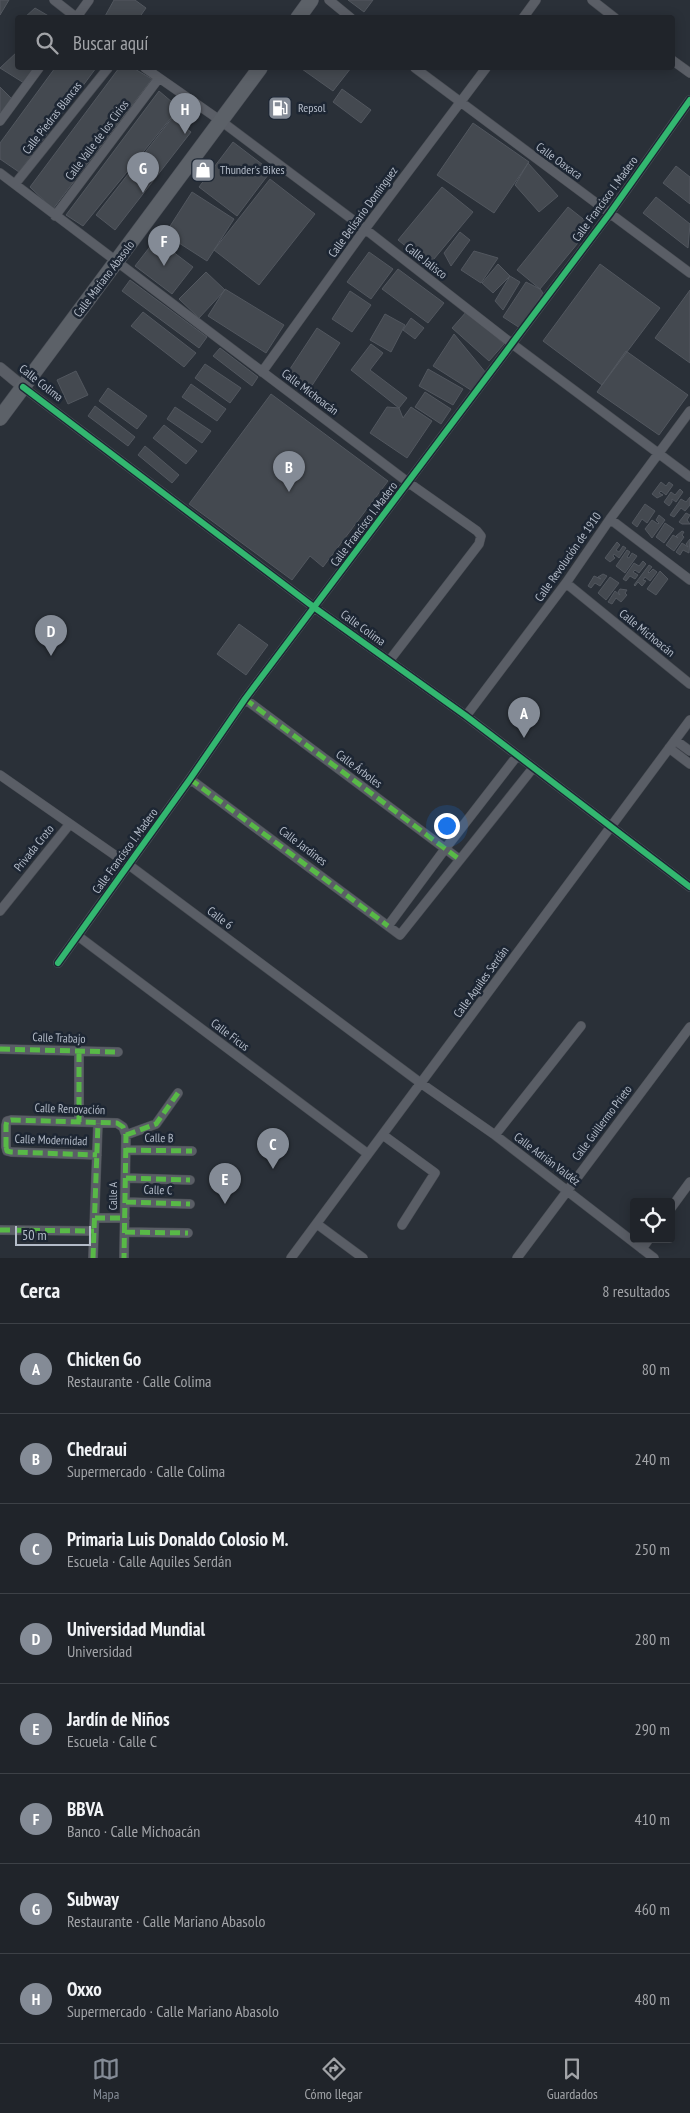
<!DOCTYPE html>
<html lang="es">
<head>
<meta charset="utf-8">
<style>
	body { margin:0; font-family:"PT Sans Narrow",sans-serif; background:#282c32; color:#f1f3f6 }
	.controls { position:absolute; right:15px; bottom:15px; display:grid; overflow:hidden; border-radius:5px; box-shadow:0 2px 12px #0003 }
	.controls button { width:45px; height:45px; display:grid; place-items:center; padding:0; border:0; border-bottom:1px solid #3d4147; background:#20242a; color:#f1f3f6; font:25px sans-serif }
	.scale { position:absolute; left:15px; bottom:12px; width:76px; box-sizing:border-box; padding-left:5px; border:2px solid #b4bcc9; border-top:0; font-size:14px; line-height:18px; white-space:nowrap; color:#b4bcc9; -webkit-text-stroke:4px #1d2633; paint-order:stroke }
	.you { position:absolute; left:446px; top:825px; width:18px; height:18px; margin:-12px; border:4px solid #fff; border-radius:50%; background:#1a73e8; box-shadow:0 0 0 8px #1a73e833 }
	.badge { display:grid; place-items:center; width:32px; height:32px; border-radius:50%; background:#848b96; color:#fff; font-size:16px; font-weight:700 }
	.pin { position:absolute; translate:-50% -41px; filter:drop-shadow(0 1px 2px #0008) }
	.pin::after { content:''; position:absolute; top:26px; width:18px; height:15px; background:inherit; clip-path:polygon(0 0,100% 0,50% 100%) }
	.list { margin:0; padding:0; list-style:none }
	h2 { display:flex; justify-content:space-between; align-items:center; height:65px; margin:0; padding:0 20px; font-size:21px }
	h2 small { font-size:16px; font-weight:400; color:#a2a4a8 }
	.list li { display:grid; grid-template-columns:32px 1fr auto; gap:15px; align-items:center; box-sizing:border-box; height:90px; padding:0 20px; border-top:1px solid #3d4147 }
	.list b { display:block; font-size:19px; white-space:nowrap }
	.list p { margin:0; font-size:16px; white-space:nowrap; color:#a2a4a8 }
	.list em { font-size:16px; font-style:normal; color:#a2a4a8 }
	.icon { flex:none; width:28px; height:28px; fill:none; stroke:currentColor; stroke-width:2; stroke-linecap:round; stroke-linejoin:round }
	.map { position:relative; flex:none; width:690px; height:1258px; overflow:hidden }
	.search { position:absolute; background:#20242a; box-shadow:0 2px 12px #0003; left:15px; right:15px; top:15px; height:55px; display:flex; align-items:center; gap:12px; box-sizing:border-box; padding:0 18px; border-radius:5px; color:#a2a4a8; font-size:19px }
	.sheet { height:785px; background:#20242a }
	nav { display:flex; justify-content:space-around; align-items:center; box-sizing:border-box; height:70px; border-top:1px solid #3d4147; background:#20242a; font-size:14px; color:#a2a4a8 }
	nav a { display:grid; justify-items:center; gap:2px }
	nav .on { color:#848b96 }
	.map>svg:first-child { display:block }
</style>
</head>
<body>
<div class="map">
<svg width="690" height="1258" viewBox="0 0 690 1258">
	<rect width="100%" height="100%" fill="#2a3038"/>
	<!-- building -->
	<path fill="#444950" stroke="#52575f" d="M0 0H9L0 15Z
		M114 0H135L146 8 139 18H104Z
		M348 0H373L364 12Z
		M35 8 52 18H24Z
		M18 51V68H34L24 83 0 68Z
		M55 68H96L19 172 0 159V143Z
		M119 68H133L152 79 53 209 30 187Z
		M303 68H351L333 91 302 69Z
		M0 87 11 98 0 117Z
		M342 89 371 110 361 123 333 102Z
		M159 91 179 108 83 226 66 215Z
		M172 118 191 132 115 230 96 215Z
		M473 123 529 162 494 213 437 175Z
		M233 142 271 171 237 216 199 187Z
		M528 163 558 196 539 212 515 185Z
		M676 166 690 177V204L663 183Z
		M270 179 315 214 259 285 214 250Z
		M442 187 473 212 429 265 398 240Z
		M192 192 234 219 207 261 165 234Z
		M656 197 690 224 688 248 643 213Z
		M568 207 592 226 540 289 517 270Z
		M460 232 470 240 451 266 444 253Z
		M156 239 193 267 172 294 135 266Z
		M474 251 498 258 481 283 461 270Z
		M369 252 393 269 371 299 347 282Z
		M498 264 510 276 493 293 482 283Z
		M600 264 660 308 602 385 543 341Z
		M398 269 444 303 428 323 382 289Z
		M206 272 225 290 199 318 179 299Z
		M510 276 520 282 503 310 495 301Z
		M130 280 207 337 199 348 122 291Z
		M526 282 540 289 543 293 520 328 503 317Z
		M225 289 284 325 266 353 208 316Z
		M690 290V363L655 338Z
		M350 291 371 305 352 332 332 319Z
		M467 311 504 344 489 361 452 328Z
		M143 312 196 353 184 367 131 326Z
		M385 314 405 325 391 352 370 340Z
		M411 318 424 328 415 339 403 330Z
		M317 328 340 343 309 390 286 375Z
		M454 334 486 373 474 392 433 366Z
		M371 344 383 353 370 370 407 398 399 408 351 370Z
		M220 348 258 377 252 386 213 356Z
		M626 351 688 395 659 435 597 392Z
		M205 364 241 388 230 403 195 378Z
		M428 369 463 389 453 405 419 386Z
		M76 371 88 395 68 404 57 380Z
		M191 384 226 409 217 421 182 397Z
		M108 388 147 416 137 429 99 401Z
		M425 392 451 409 441 424 415 407Z
		M271 394 388 481 323 567 310 556 292 580 189 504Z
		M95 406 135 437 128 446 88 416Z
		M175 407 211 431 202 443 167 419Z
		M387 407 399 408 403 418 411 407 432 421 407 458 370 433Z
		M164 425 197 451 186 464 153 438Z
		M145 446 179 475 172 483 138 455Z
		M661 482 666 486 669 482 673 485 666 495 661 491 659 493 663 495 657 498 652 494Z
		M680 489 683 492 676 502 672 499V502L669 506 664 502 671 492 675 495Z
		M690 497V505L685 511 681 508 674 517 670 515 681 499 686 502Z
		M645 504 655 511 647 523 642 519 637 527 632 523Z
		M686 513 690 515 687 520 690 524H682L679 522Z
		M659 515 665 520 652 538 645 529 652 520 658 524 659 523 656 520Z
		M665 523 674 529 664 543 656 537Z
		M682 531 684 532 682 535 684 537 674 551 666 545 673 535 678 538 676 536Z
		M690 539 689 553 683 550 680 555 676 552 682 543 688 547 686 544Z
		M617 542 620 545 616 550 619 552 623 546 626 548 619 558 614 554 613 556 615 558 610 562 605 558Z
		M627 550 630 552 627 557 629 558 632 553 637 556 625 573 616 566Z
		M643 561 646 564 639 573 635 570 633 572 638 575 635 579 630 576 626 581 623 579 634 563 639 566Z
		M649 565 652 567 648 572 649 573 653 569 657 572 650 581 645 577 643 580 646 581 642 586 638 582 635 586 634 585Z
		M660 571 668 579 656 595 647 589Z
		M603 574 607 576 600 586 595 583 591 588 588 586 594 576 601 579 598 577Z
		M610 577 619 583 606 600 598 593Z
		M620 589 627 590 625 593 627 595 621 602 616 598 612 604 608 602 615 591 620 595 618 592Z
		M239 624 268 645 246 675 217 654Z"/>
	<g fill="none" stroke-linecap="round" stroke-linejoin="round">
		<!-- minor casing -->
		<g stroke="#484c53" stroke-width="10">
			<path id="minor" d="M54 0 77 18
				M329 0 351 18
				M592 0 615 18
				M76 18 89 0
				M523 18 536 0
				M672 60 690 73
				M145 68 221 121 365 229 511 343 690 477
				M415 68 690 273
				M0 121 39 68
				M0 173 409 483 477 531 481 536 479 544 389 661
				M15 184 108 68
				M55 216 159 78
				M262 372 365 229 486 68
				M23 387 315 608 466 716 690 887
				M610 519 690 580
				M566 583 690 684
				M245 699 459 859
				M466 716 566 583 610 519 690 411
				M675 740 690 751
				M669 748 690 764
				M0 775 129 865 422 1084 495 1135 654 1258
				M190 779 400 935 533 768
				M0 911 69 825
				M388 926 445 849 517 756
				M78 936 368 1154
				M58 963 190 779 245 699 610 213 690 100
				M0 1049 118 1052
				M79 1122V1051
				M126 1135 156 1124 178 1093
				M383 1135 435 1173 402 1225
				M495 1135 581 1026
				M6 1147V1125L7 1121 11 1120 117 1123 123 1127 126 1135 124 1258
				M6 1147 7 1151 11 1152 97 1155
				M126 1150 192 1151
				M126 1178 190 1180
				M126 1202 190 1204
				M671 1208 690 1182
				M95 1218H125
				M317 1224 363 1258
				M0 1230 94 1231
				M125 1232 188 1233
				M642 1249 649 1239
				M93 1258 98 1123
				M291 1258 690 720
				M517 1258 690 1027"/>
		</g>
		<!-- tertiary casing -->
		<g stroke="#484c53" stroke-width="12">
			<path id="tertiary" d="M0 368 23 387"/>
		</g>
		<!-- primary casing -->
		<g stroke="#484c55" stroke-width="16">
			<path id="primary" d="M298 18 311 0
				M0 418 260 68"/>
		</g>
		<!-- minor -->
		<use href="#minor" stroke="#5a5e66" stroke-width="9"/>
		<!-- tertiary -->
		<use href="#tertiary" stroke="#5a5e66" stroke-width="11"/>
		<!-- primary -->
		<use href="#primary" stroke="#5c6168" stroke-width="15"/>
		<!-- quiet -->
		<path stroke="#58b947" stroke-width="5" stroke-dasharray="10 5" stroke-linecap="butt" d="M245 699 459 859
			M190 779 388 926
			M0 1049 118 1052
			M79 1122V1051
			M126 1135 156 1124 178 1093
			M6 1147V1125L7 1121 11 1120 117 1123 123 1127 126 1135 124 1258
			M6 1147 7 1151 11 1152 97 1155
			M126 1150 192 1151
			M126 1178 190 1180
			M126 1202 190 1204
			M95 1218H125
			M0 1230 94 1231
			M125 1232 188 1233
			M93 1258 98 1123"/>
		<!-- cycleway casing -->
		<g stroke="#1d2633" stroke-width="9">
			<path id="cycleway" d="M23 387 315 608 466 716 690 887
				M58 963 190 779 245 699 610 213 690 100"/>
		</g>
		<!-- cycleway -->
		<use href="#cycleway" stroke="#33b770" stroke-width="6"/>
	</g>
	<!-- icons -->
	<defs>
		<g id="fuel-square" transform="scale(1.25)"><rect x="-9" y="-9" width="18" height="18" rx="4" fill="#848b96" stroke="#1d2633"/><path d="M-5.5-6h7V0h2V4h1.3V-2.5L3-4.5l.8-.8L6-3V5H2.5V1h-1V6h-7ZM-4.2-4.7v3.2H.2V-4.7Z" fill="#fff"/></g>
		<g id="shop-square" transform="scale(1.25)"><rect x="-9" y="-9" width="18" height="18" rx="4" fill="#848b96" stroke="#1d2633"/><path d="M-5-2.5h2.3a2.7 3.5 0 0 1 5.4 0H5L5.5 6h-11ZM-1.5-2.5h3a1.5 2.3 0 0 0-3 0Z" fill="#fff"/></g>
	</defs>
	<g fill-rule="evenodd">
		<use href="#fuel-square" x="280" y="108"/>
		<use href="#shop-square" x="203" y="170"/>
	</g>
	<g text-anchor="middle" stroke-width="5" stroke-linejoin="round" paint-order="stroke">
		<!-- poi labels -->
		<g font-size="12" fill="#b4bcc9" stroke="#1d2633" text-anchor="start">
			<text x="298" y="112">Repsol</text>
			<text x="220" y="174">Thunder's Bikes</text>
		</g>
		<!-- street labels -->
		<g font-size="12" fill="#b4bcc9" stroke="#1d2633">
			<text transform="translate(52 118) rotate(-52)" y="4">Calle Piedras Blancas</text>
			<text transform="translate(97 140) rotate(-53)" y="4">Calle Valle de los Cirios</text>
			<text transform="translate(559 161) rotate(36)" y="4">Calle Oaxaca</text>
			<text transform="translate(605 199) rotate(-54)" y="4">Calle Francisco I. Madero</text>
			<text transform="translate(363 212) rotate(-54)" y="4">Calle Belisario Domínguez</text>
			<text transform="translate(426 261) rotate(38)" y="4">Calle Jalisco</text>
			<text transform="translate(104 279) rotate(-53)" y="4">Calle Mariano Abasolo</text>
			<text transform="translate(41 383) rotate(38)" y="4">Calle Colima</text>
			<text transform="translate(310 392) rotate(37)" y="4">Calle Michoacán</text>
			<text transform="translate(364 524) rotate(-53)" y="4">Calle Francisco I. Madero</text>
			<text transform="translate(568 557) rotate(-55)" y="4">Calle Revolución de 1910</text>
			<text transform="translate(363 628) rotate(36)" y="4">Calle Colima</text>
			<text transform="translate(647 633) rotate(39)" y="4">Calle Michoacán</text>
			<text transform="translate(359 769) rotate(37)" y="4">Calle Árboles</text>
			<text transform="translate(303 846) rotate(37)" y="4">Calle Jardines</text>
			<text transform="translate(34 848) rotate(-51)" y="4">Privada Croto</text>
			<text transform="translate(125 851) rotate(-54)" y="4">Calle Francisco I. Madero</text>
			<text transform="translate(220 918) rotate(37)" y="4">Calle 6</text>
			<text transform="translate(481 982) rotate(-54)" y="4">Calle Aquiles Serdán</text>
			<text transform="translate(230 1035) rotate(37)" y="4">Calle Ficus</text>
			<text transform="translate(59 1038) rotate(2)" y="4">Calle Trabajo</text>
			<text transform="translate(70 1109) rotate(2)" y="4">Calle Renovación</text>
			<text transform="translate(602 1123) rotate(-53)" y="4">Calle Guillermo Prieto</text>
			<text transform="translate(159 1138) rotate(1)" y="4">Calle B</text>
			<text transform="translate(51 1140) rotate(2)" y="4">Calle Modernidad</text>
			<text transform="translate(547 1159) rotate(37)" y="4">Calle Adrián Valdéz</text>
			<text transform="translate(158 1190) rotate(2)" y="4">Calle C</text>
			<text transform="translate(113 1196) rotate(-90)" y="4">Calle A</text>
		</g>
	</g>
</svg>
<div class="controls">
<button><svg class="icon" aria-label="locate" viewBox="0 0 24 24"><circle cx="12" cy="12" r="6"/><path d="M12 2v4M12 18v4M2 12h4M18 12h4"/></svg></button>
</div>
<div class="scale">50 m</div>
<div class="you"></div>
<div class="pin badge" style="left:524px;top:738px">A</div>
<div class="pin badge" style="left:289px;top:492px">B</div>
<div class="pin badge" style="left:273px;top:1169px">C</div>
<div class="pin badge" style="left:51px;top:656px">D</div>
<div class="pin badge" style="left:225px;top:1204px">E</div>
<div class="pin badge" style="left:164px;top:266px">F</div>
<div class="pin badge" style="left:143px;top:193px">G</div>
<div class="pin badge" style="left:185px;top:134px">H</div>
<div class="search"><svg class="icon" aria-label="search" viewBox="0 0 24 24"><circle cx="10" cy="10" r="6"/><path d="M15 15l6 6"/></svg>Buscar aquí</div>
</div>
<section class="sheet">
<h2>Cerca<small>8 resultados</small></h2>
<ul class="list">
<li><span class="badge">A</span><div><b>Chicken Go</b><p>Restaurante · Calle Colima</p></div><em>80 m</em></li>
<li><span class="badge">B</span><div><b>Chedraui</b><p>Supermercado · Calle Colima</p></div><em>240 m</em></li>
<li><span class="badge">C</span><div><b>Primaria Luis Donaldo Colosio M.</b><p>Escuela · Calle Aquiles Serdán</p></div><em>250 m</em></li>
<li><span class="badge">D</span><div><b>Universidad Mundial</b><p>Universidad</p></div><em>280 m</em></li>
<li><span class="badge">E</span><div><b>Jardín de Niños</b><p>Escuela · Calle C</p></div><em>290 m</em></li>
<li><span class="badge">F</span><div><b>BBVA</b><p>Banco · Calle Michoacán</p></div><em>410 m</em></li>
<li><span class="badge">G</span><div><b>Subway</b><p>Restaurante · Calle Mariano Abasolo</p></div><em>460 m</em></li>
<li><span class="badge">H</span><div><b>Oxxo</b><p>Supermercado · Calle Mariano Abasolo</p></div><em>480 m</em></li>
</ul>
</section>
<nav>
<a class="on"><svg class="icon" aria-label="map" viewBox="0 0 24 24"><path d="M3 6l6-2 6 2 6-2v14l-6 2-6-2-6 2zM9 4v14M15 6v14"/></svg>Mapa</a>
<a><svg class="icon" aria-label="directions" viewBox="0 0 24 24"><path d="M12 3l9 9-9 9-9-9zM9 14v-3h6M13 9l2 2-2 2"/></svg>Cómo llegar</a>
<a><svg class="icon" aria-label="saved" viewBox="0 0 24 24"><path d="M7 4h10v16l-5-4-5 4z"/></svg>Guardados</a>
</nav>
</body>
</html>
